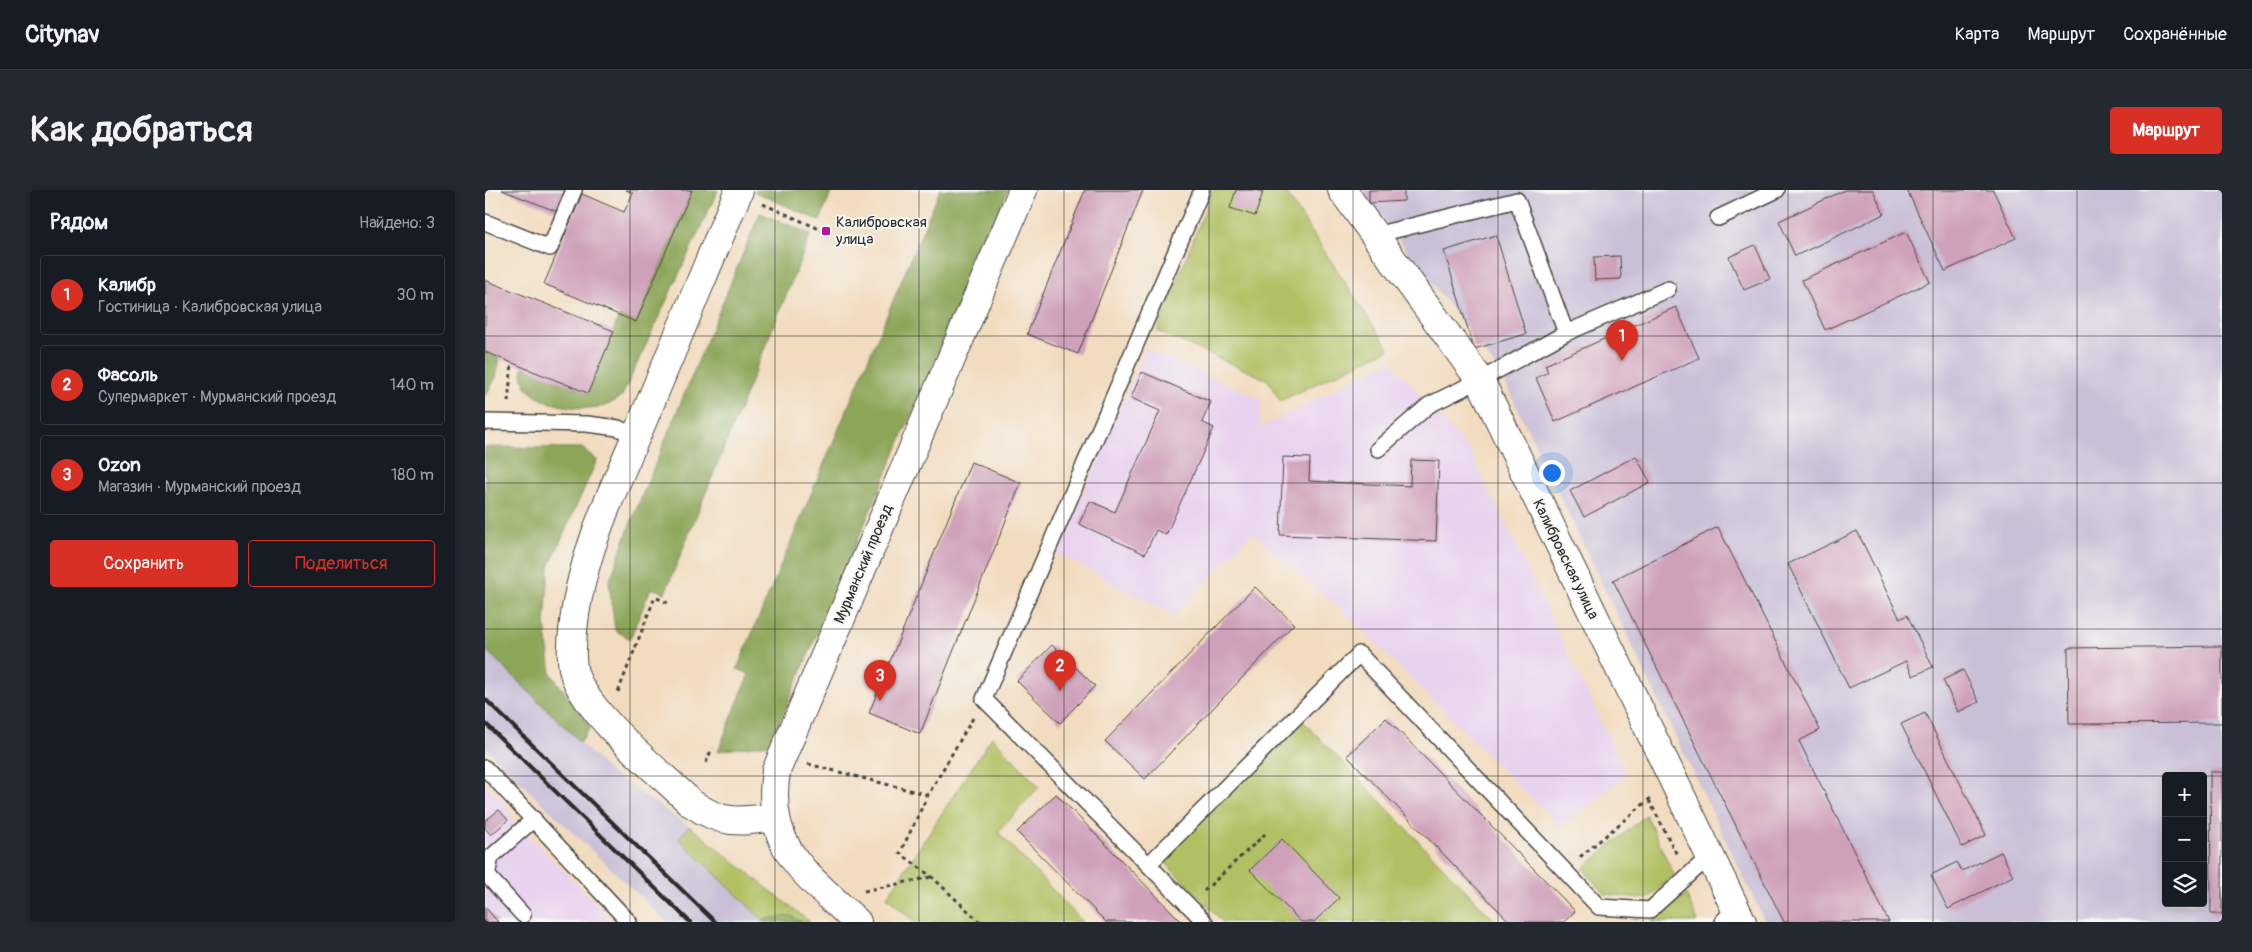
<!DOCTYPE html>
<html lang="ru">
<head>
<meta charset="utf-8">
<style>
	body { margin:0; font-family:Pangolin,sans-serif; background:#242831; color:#f1f3f6 }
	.controls { position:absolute; right:15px; bottom:15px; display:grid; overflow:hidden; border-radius:5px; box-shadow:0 2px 12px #0003 }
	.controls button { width:45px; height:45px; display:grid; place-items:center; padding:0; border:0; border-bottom:1px solid #363941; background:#171b24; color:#f1f3f6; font:25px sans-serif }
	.you { position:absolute; left:1066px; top:282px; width:18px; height:18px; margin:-12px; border:4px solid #fff; border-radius:50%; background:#1a73e8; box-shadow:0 0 0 8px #1a73e833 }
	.badge { display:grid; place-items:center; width:32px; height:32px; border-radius:50%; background:#d93025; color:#fff; font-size:16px; font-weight:700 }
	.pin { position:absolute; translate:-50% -41px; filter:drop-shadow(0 1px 2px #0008) }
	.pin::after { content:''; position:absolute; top:26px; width:18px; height:15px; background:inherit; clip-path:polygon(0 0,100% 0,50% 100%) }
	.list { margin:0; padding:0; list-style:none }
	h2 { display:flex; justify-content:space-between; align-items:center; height:65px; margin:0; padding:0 20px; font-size:21px }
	h2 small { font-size:16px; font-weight:400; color:#9ea1a6 }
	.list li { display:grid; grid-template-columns:32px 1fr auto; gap:15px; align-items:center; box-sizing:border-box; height:80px; margin:0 10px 10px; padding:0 10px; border:1px solid #363941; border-radius:5px }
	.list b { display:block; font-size:19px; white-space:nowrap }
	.list p { margin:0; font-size:16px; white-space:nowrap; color:#9ea1a6 }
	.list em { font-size:16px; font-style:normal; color:#9ea1a6 }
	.actions { display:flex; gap:10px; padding:15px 20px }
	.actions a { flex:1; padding:11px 0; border:1px solid #d93025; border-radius:5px; text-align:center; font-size:18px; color:#d93025 }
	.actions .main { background:#d93025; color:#fff }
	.icon { flex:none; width:28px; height:28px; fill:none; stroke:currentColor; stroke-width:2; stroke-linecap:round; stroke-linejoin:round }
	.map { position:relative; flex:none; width:1737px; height:732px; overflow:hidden; border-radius:5px }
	header { display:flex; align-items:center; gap:30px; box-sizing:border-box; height:70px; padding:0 25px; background:#171b24; border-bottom:1px solid #363941 }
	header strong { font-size:24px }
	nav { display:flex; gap:28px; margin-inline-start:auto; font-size:18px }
	.intro { display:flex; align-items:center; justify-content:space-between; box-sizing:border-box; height:120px; padding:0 30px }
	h1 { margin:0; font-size:35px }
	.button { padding:12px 22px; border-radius:5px; background:#d93025; color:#fff; font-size:18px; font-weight:700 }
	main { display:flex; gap:30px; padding:0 30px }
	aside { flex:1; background:#171b24; border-radius:5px; box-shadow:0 2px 12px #0003 }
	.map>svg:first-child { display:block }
</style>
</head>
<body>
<header>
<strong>Citynav</strong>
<nav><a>Карта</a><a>Маршрут</a><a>Сохранённые</a></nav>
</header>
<div class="intro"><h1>Как добраться</h1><a class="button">Маршрут</a></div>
<main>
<aside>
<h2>Рядом<small>Найдено: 3</small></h2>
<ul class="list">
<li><span class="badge">1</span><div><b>Калибр</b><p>Гостиница · Калибровская улица</p></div><em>30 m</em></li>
<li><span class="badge">2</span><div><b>Фасоль</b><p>Супермаркет · Мурманский проезд</p></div><em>140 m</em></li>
<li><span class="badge">3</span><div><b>Ozon</b><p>Магазин · Мурманский проезд</p></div><em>180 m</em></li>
</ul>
<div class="actions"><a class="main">Сохранить</a><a>Поделиться</a></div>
</aside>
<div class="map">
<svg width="1737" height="732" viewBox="0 0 1737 732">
	<rect width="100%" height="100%" fill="#f6f6f2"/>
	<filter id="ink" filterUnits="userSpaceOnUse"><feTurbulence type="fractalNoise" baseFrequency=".02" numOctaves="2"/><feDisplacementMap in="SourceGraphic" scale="10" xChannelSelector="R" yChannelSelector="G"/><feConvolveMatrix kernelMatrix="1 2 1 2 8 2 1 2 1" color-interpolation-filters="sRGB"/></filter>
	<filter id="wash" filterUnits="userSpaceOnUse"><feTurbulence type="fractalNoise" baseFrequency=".0096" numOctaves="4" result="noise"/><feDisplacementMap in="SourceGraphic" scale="20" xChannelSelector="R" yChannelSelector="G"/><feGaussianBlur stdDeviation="1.12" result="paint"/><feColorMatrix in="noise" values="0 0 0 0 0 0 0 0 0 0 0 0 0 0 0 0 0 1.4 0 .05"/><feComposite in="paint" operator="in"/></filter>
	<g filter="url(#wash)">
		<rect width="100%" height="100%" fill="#f2dcbf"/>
		<!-- built -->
		<path fill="#e8d2ee" d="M661 159 776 209 775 238 905 171 984 259 1142 585 1075 637 862 425 767 343 688 426 572 363Z
			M0 594 21 615 27 629 129 732H0Z"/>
		<!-- industrial -->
		<path fill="#c9bfd7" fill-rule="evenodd" d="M876 0H1737V732H1280L1016 184ZM1681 586H1718V713H1681Z
			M0 459 126 583 204 636 202 641 306 732H182L40 597 0 557Z"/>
		<!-- green -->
		<path fill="#b1c062" stroke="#6e7646" d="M728 0H799L904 159 795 211 783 190 672 141Z
			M818 531 1011 732H738L676 668Z
			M507 547 554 597 513 642 598 732H429L402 707Z
			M1161 625 1189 685 1163 709 1120 704 1098 679Z
			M204 636 325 732H280L194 649Z
			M1201 704 1213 732H1167Z"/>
		<!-- forest -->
		<path fill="#8ca658" stroke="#5c6842" d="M207 0H233L137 206C132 209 126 214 120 216 94 222 30 215 38 177L103 203 134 126 151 132Z
			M271 0H347L335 31 270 2Z
			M455 0H523L285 554 233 561 264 484 252 479Z
			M275 23 326 44 180 403 166 398 145 449 130 440 124 393 146 332Z
			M0 162 15 168 11 188 0 206Z
			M0 257 97 258 112 270 64 377 60 433 66 484 106 537 95 552 0 459Z
			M306 726 317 732H278L279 729Z"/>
		<g id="blocks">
			<!-- building -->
			<path fill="#cfa0ba" d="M17 0H82L73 22Z
				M141 0H207L151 132 59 94 97 4 139 22 148 3Z
				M600 0H658L593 164 542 144Z
				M751 0H771L778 2 770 26 745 18Z
				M884 0H919V11L884 13Z
				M1360 0H1388L1399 24 1310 66 1294 31Z
				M1422 0H1508L1531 48 1460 81Z
				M1421 42 1445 92 1340 140 1317 90Z
				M1011 45 1041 144 989 159 959 61Z
				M1270 55 1285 89 1259 100 1244 67Z
				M1135 66 1136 89 1110 90 1109 67Z
				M0 90 129 141 103 203 0 162Z
				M1191 117 1214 168 1070 232 1051 188 1063 182 1060 175Z
				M657 182 726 212 717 232 729 238 681 345 671 340 660 364 594 334 605 311 630 322 675 221 646 208Z
				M1151 266 1165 292 1099 327 1085 301Z
				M798 267 825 268 824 291 925 296 926 270 954 271 951 351 795 345Z
				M486 272 536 293 435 544 384 523Z
				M1233 337 1335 540 1314 551 1404 732H1299L1128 390Z
				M1372 341 1415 429 1422 425 1448 477 1428 486 1421 471 1364 498 1303 374Z
				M770 397 809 434 660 589 620 551Z
				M567 455 610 496 575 533 532 491Z
				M1737 456V533L1584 534 1583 458Z
				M1478 480 1494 512 1473 522 1458 490Z
				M1440 523 1501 645 1477 657 1416 534Z
				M901 528 1090 721 1079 732H1025L862 566Z
				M1725 582H1737V724H1726Z
				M571 604 697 732H621L532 642Z
				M14 620 23 630 6 645 0 638V631Z
				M797 649 854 708 829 732H816L765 680Z
				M1516 662 1528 686 1463 719 1446 685 1472 672 1477 681Z
				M0 717 13 732H0Z"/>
		</g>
	</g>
	<g filter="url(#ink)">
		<use href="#blocks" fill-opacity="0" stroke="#494641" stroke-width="1"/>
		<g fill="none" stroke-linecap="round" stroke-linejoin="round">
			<!-- service casing -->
			<g stroke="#494641" stroke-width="18">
				<path id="service" d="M717 0 499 509 720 732
					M1233 28 1292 0
					M0 32 65 58 89 0
					M890 45 1032 10 1081 143 995 190 944 215 893 259
					M1081 143 1183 99
					M0 232 102 234 133 238 151 247
					M0 578 144 732
					M664 674 874 464 1114 717 1165 720 1226 665
					M38 725 2 685 6 667 49 629
					M1237 732 1250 718"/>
			</g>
			<!-- minor casing -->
			<g stroke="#494641" stroke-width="30">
				<path id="minor" d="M254 0C225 69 197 137 168 206 137 283 96 357 88 441 87 454 85 472 90 486 106 528 172 580 206 613 238 635 253 632 290 627
					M857 0 995 190 1257 732"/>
			</g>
			<!-- tertiary casing -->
			<g stroke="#494641" stroke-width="30">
				<path id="tertiary" d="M372 732C321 683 279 659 291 581L538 0"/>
			</g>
			<!-- path -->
			<path stroke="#494641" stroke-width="3" stroke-dasharray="4 4" stroke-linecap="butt" d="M278 14 339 41
				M23 212 27 173
				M133 502 170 407 185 414
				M488 528 443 605 415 663 447 687 495 732
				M221 573 227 558
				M323 574 443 605
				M1164 610 1193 667
				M1095 667 1167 607
				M379 701 446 687
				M719 701 780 644"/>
			<!-- service -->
			<use href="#service" stroke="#fff" stroke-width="15"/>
			<!-- minor -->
			<use href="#minor" stroke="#fff" stroke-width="28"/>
			<!-- tertiary -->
			<use href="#tertiary" stroke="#fff" stroke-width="28"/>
			<!-- rail -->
			<path stroke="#2b2b2b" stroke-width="4" d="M0 509 230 732
				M0 533 205 732"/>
		</g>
	</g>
	<!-- grid -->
	<path fill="none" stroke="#2b2b2b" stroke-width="1" stroke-opacity="0.55" d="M145 0V732M290 0V732M434 0V732M579 0V732M724 0V732M868 0V732M1013 0V732M1158 0V732M1303 0V732M1448 0V732M1592 0V732M0 146H1737M0 293H1737M0 439H1737M0 586H1737"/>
	<!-- markers -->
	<rect fill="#b5179e" stroke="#f6f6f2" stroke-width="2" x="336" y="36" width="10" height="10" rx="2.5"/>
	<g text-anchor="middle" stroke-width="4" stroke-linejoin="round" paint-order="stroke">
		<!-- poi labels -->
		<g font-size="15" fill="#2b2b2b" stroke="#f6f6f2" text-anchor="start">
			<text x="351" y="37">Калибровская<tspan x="351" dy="17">улица</tspan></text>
		</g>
		<!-- street labels -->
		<g font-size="15" fill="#2b2b2b" stroke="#f6f6f2">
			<text transform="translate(1081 369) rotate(64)" y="5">Калибровская улица</text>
			<text transform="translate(378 374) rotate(-67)" y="5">Мурманский проезд</text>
		</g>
	</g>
</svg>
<div class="controls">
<button>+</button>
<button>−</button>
<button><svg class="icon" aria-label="layers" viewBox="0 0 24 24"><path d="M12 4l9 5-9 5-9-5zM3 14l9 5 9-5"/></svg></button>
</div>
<div class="you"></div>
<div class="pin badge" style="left:1137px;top:171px">1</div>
<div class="pin badge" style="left:575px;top:501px">2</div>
<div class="pin badge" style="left:395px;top:511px">3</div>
</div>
</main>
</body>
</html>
